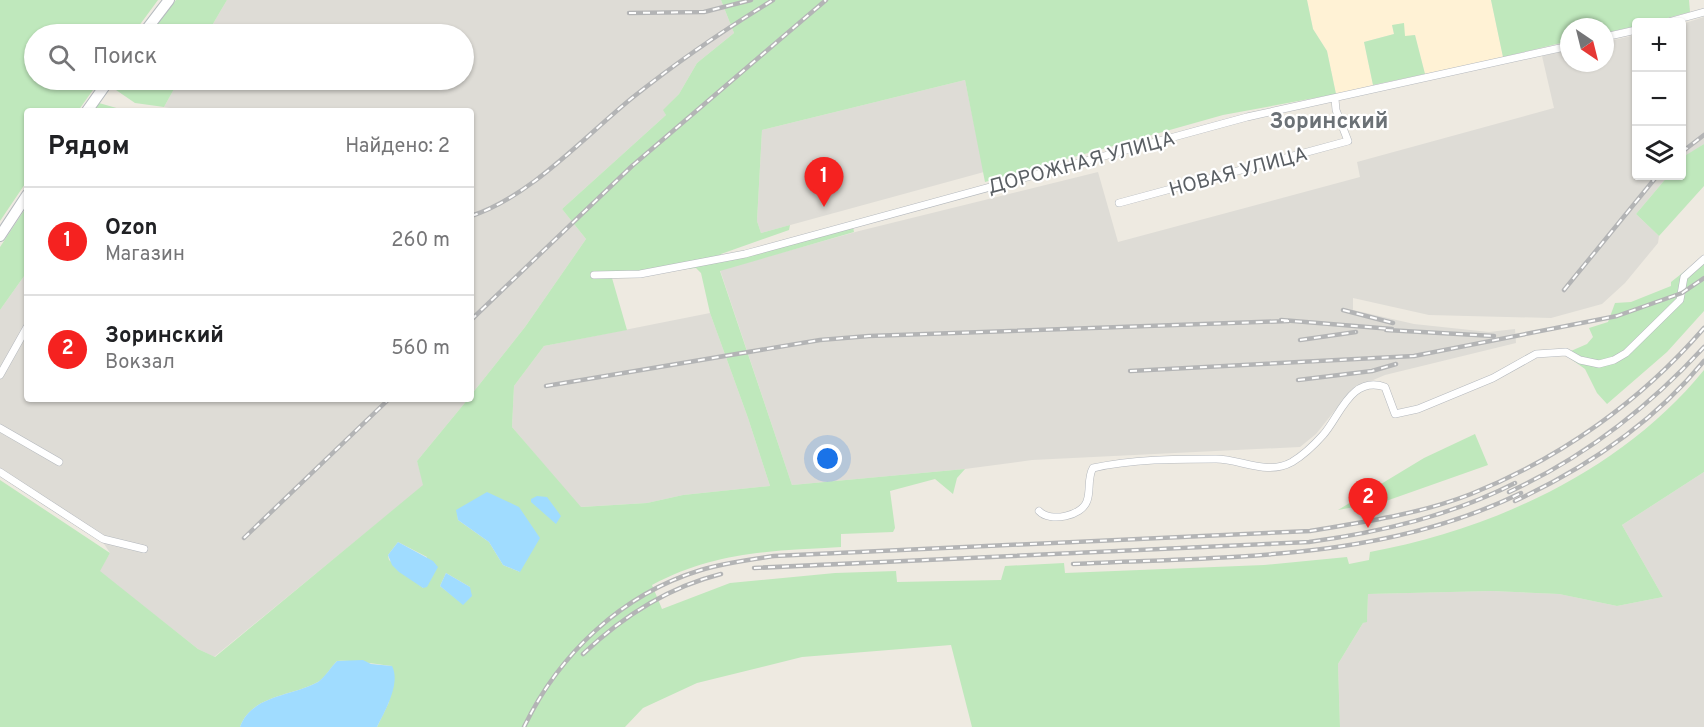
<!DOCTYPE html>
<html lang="ru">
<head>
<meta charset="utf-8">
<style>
	body { margin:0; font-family:Overpass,sans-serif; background:#f6f6f6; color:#202124 }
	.controls { position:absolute; right:18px; top:18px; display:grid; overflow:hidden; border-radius:6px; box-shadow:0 2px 4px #0004 }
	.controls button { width:54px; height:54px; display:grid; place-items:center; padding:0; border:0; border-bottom:2px solid #e0e0e0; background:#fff; color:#202124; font:30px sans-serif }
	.compass { position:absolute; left:1560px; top:18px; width:54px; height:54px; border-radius:50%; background:#fff; box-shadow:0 2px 4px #0004; rotate:145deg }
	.you { position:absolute; left:828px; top:459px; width:21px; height:21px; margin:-15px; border:4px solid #fff; border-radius:50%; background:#1a73e8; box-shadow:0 0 0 9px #1a73e833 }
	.badge { display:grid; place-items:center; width:39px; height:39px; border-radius:50%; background:#f52220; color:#fff; font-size:20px; font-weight:700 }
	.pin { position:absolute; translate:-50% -50px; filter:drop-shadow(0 2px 3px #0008) }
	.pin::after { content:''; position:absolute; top:32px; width:21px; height:18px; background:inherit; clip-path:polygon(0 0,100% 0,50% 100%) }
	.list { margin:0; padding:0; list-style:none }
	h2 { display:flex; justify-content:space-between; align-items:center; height:78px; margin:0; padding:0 24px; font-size:26px }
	h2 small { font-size:20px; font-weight:400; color:#757577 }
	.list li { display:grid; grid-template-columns:39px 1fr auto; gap:18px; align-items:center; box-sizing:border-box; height:108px; padding:0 24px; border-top:2px solid #e0e0e0 }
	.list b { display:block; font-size:22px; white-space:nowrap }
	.list p { margin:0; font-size:20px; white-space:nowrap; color:#757577 }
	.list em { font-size:20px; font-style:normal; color:#757577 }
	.icon { flex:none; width:33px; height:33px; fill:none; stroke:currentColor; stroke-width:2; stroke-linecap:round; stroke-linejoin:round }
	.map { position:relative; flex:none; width:1704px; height:727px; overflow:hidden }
	.search { position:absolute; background:#fff; box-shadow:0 2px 4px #0004; left:24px; top:24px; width:450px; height:66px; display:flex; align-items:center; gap:15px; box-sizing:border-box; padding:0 21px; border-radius:33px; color:#757577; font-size:22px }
	.panel { position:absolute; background:#fff; box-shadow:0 2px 4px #0004; left:24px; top:108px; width:450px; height:294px; border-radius:6px }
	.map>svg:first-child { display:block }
</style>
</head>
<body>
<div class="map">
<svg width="1704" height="727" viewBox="0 0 1704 727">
	<rect width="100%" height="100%" fill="#eeeae1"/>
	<!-- commercial -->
	<path fill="#fff2d5" d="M1307 0H1491L1503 57 1425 74 1415 35 1405 37 1392 25 1394 34 1364 42 1373 85 1336 94 1327 51 1313 29Z"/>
	<!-- industrial -->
	<path fill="#dedcd6" d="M227 0H721L734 33 697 63 679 94 664 110 666 115 562 209 586 239 525 327 471 395V111H189L164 107 179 80H464V34H207Z
		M1704 17V144L1682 159V24Z
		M1636 35V176H1668L1636 214 1659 236 1658 243 1625 283 1602 304 1551 318 1429 315 1353 298V310L1414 324 1489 332 1515 329 1516 343 1385 375 1352 389 1316 434 1300 447 1032 460 965 469 792 485 720 270 859 231 1098 172 1118 242 1360 177 1357 162 1554 108 1542 56 1569 50V63H1605V42Z
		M965 80 984 172 761 233 757 221 762 130Z
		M27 272V399H468L417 461 424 485 214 657 198 649 99 571 110 553 97 533 0 468V310Z
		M710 313 748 418 770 486 683 495 647 503 580 507 512 427 514 386 544 346Z
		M1704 472V727H1340L1338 664 1363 623 1367 621 1368 594 1492 591 1559 594 1617 606 1663 597 1622 525Z"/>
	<!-- green -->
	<path fill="#bfe8bc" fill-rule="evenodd" d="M0 0H158L133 34H34V80H100L78 111H27V181L0 221Z
		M176 0H227L207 34H149Z
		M721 0H1307L1313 29 1327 51 1336 94 1223 115 985 182 965 80 762 130 757 221 761 233 790 225 789 230 721 254 719 261 853 227 854 232 720 271 792 485 965 469 957 478 953 494 935 479 890 491 895 528 893 532 841 534V547C772 551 715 551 652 585L662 609 730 583 835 573 896 571 897 582 1001 580 1005 566 1064 563 1065 573 1264 565 1347 557 1349 564 1369 560 1370 552C1494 529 1623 470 1704 370V472L1622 525 1663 597 1617 606 1559 594 1492 591 1368 594 1367 622 1363 623 1338 664 1340 727H972L951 645 802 657 697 683 643 708 625 727H377L389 702 392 666C371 664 358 660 337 661 331 667 325 678 318 682 293 696 251 695 240 727H0V480L110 553 100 571 198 649 215 657 423 485 417 461 468 399H471V395L525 327 586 239 562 209 666 115 663 110 679 94 697 63 734 33ZM696 268 701 273 710 313 748 418 770 486 683 495 647 503 581 507 512 427 514 386 544 346 627 330 612 278ZM457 510 520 572 503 565 489 542 458 520ZM398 542 427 557 423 588 389 560 388 555ZM446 573 470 587 463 604 440 586Z
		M1491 0H1689L1690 12 1652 22H1636V26L1605 33V27H1569V41L1503 57Z
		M1404 23 1405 36 1415 35 1425 74 1373 85 1364 42 1394 34 1392 25Z
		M116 80H179L164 107 135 103 116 90Z
		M99 103 127 111H92Z
		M1704 144V186L1659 236 1636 214 1668 176H1682L1683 157Z
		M27 206V272L0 310V247Z
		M1704 256V311L1667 352 1607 404 1597 393 1585 369 1564 354 1587 344 1593 337 1589 328 1608 322 1615 303 1631 302 1671 286V282Z
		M1475 434 1488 465 1386 501 1338 510 1424 458Z"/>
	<!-- water -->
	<path fill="#a0dcff" d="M487 492 519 507 540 538 520 572 503 565 489 542 458 520 456 510Z
		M537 496 547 497 561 516 556 524 531 502V499Z
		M398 542 433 561 438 567 427 587 423 588 399 572 392 565 388 555Z
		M446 573 470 587 472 596 463 605 440 586Z
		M363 660 371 664 392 666C401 683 385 711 377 727H240C251 695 293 696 318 682 325 677 331 667 337 661Z"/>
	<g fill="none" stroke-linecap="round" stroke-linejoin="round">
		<!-- minor casing -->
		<g stroke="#b4b8bd" stroke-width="8">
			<path id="minor" d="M1668 22 1704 12
				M1605 37 1636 30
				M1119 203 1348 141 1336 110 1335 99
				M594 275 640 274 745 254 1247 117 1569 46
				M0 375 27 327
				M0 428 59 462
				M0 472 103 539 144 549
				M1039 511C1050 523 1082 516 1087 501 1091 490 1087 478 1093 468 1132 459 1176 459 1216 459 1241 459 1267 476 1292 462 1302 456 1315 444 1323 435 1340 416 1351 375 1385 387L1395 414 1418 409 1493 378 1536 354 1566 352 1580 360 1599 364 1614 360 1626 353 1680 300 1684 277 1704 259"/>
		</g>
		<!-- secondary casing -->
		<g stroke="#b5babf" stroke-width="12">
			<path id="secondary" d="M143 34 169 0
				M87 111 109 80
				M0 236 27 195"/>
		</g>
		<!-- minor -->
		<use href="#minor" stroke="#fff" stroke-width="7"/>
		<!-- secondary -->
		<use href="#secondary" stroke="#fff" stroke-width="10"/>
		<!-- rail casing -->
		<g stroke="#b3b4b5" stroke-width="4.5">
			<path id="rail" d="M629 13 704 12 751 0
				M1682 152 1704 135
				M471 216C530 197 584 137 632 98 678 61 724 30 773 0
				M1564 290 1657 176
				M1343 310 1393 323
				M471 320 632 166 826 0
				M1281 320 1392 329
				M1386 330 1494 336
				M1300 340 1356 332
				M1130 371 1414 356 1617 316 1682 293 1704 278
				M1298 380 1372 371 1396 364
				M546 386 820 340 869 336 1289 321
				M1509 492C1585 457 1648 408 1704 347
				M1515 501C1586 468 1654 422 1704 361
				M244 538 389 399
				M1073 564C1226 556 1380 562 1521 493
				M754 568 1309 542C1381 532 1450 516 1515 483
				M583 654C622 617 669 587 721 574
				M524 727C559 654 622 594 701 570 725 563 749 560 774 556L1310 531C1364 522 1420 514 1471 494 1561 458 1641 401 1704 328"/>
		</g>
		<!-- rail -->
		<use href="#rail" stroke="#fff" stroke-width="2" stroke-dasharray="7" stroke-linecap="butt"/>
	</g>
	<g text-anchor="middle" stroke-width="4.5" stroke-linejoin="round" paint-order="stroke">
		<!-- street labels -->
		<g font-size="20" fill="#5a5f64" stroke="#fff">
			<text transform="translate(1081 162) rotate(-15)" y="7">ДОРОЖНАЯ УЛИЦА</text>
			<text transform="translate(1238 171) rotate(-15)" y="7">НОВАЯ УЛИЦА</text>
		</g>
		<!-- quarter labels -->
		<g font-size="22" font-weight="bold" fill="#6b7176" stroke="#fff">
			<text x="1329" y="128">Зоринский</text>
		</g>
	</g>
</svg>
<div class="controls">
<button>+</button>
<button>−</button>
<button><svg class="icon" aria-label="layers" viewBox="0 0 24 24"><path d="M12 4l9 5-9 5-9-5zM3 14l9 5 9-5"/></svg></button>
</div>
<svg class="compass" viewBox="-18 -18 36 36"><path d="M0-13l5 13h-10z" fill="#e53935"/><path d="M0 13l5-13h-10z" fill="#757577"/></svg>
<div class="you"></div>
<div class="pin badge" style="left:824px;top:207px">1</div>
<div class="pin badge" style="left:1368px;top:528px">2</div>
<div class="search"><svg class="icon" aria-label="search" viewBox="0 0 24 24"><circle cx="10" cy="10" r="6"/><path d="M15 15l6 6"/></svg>Поиск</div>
<section class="panel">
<h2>Рядом<small>Найдено: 2</small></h2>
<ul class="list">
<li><span class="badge">1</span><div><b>Ozon</b><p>Магазин</p></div><em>260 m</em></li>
<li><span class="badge">2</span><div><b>Зоринский</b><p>Вокзал</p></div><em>560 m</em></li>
</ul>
</section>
</div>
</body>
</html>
